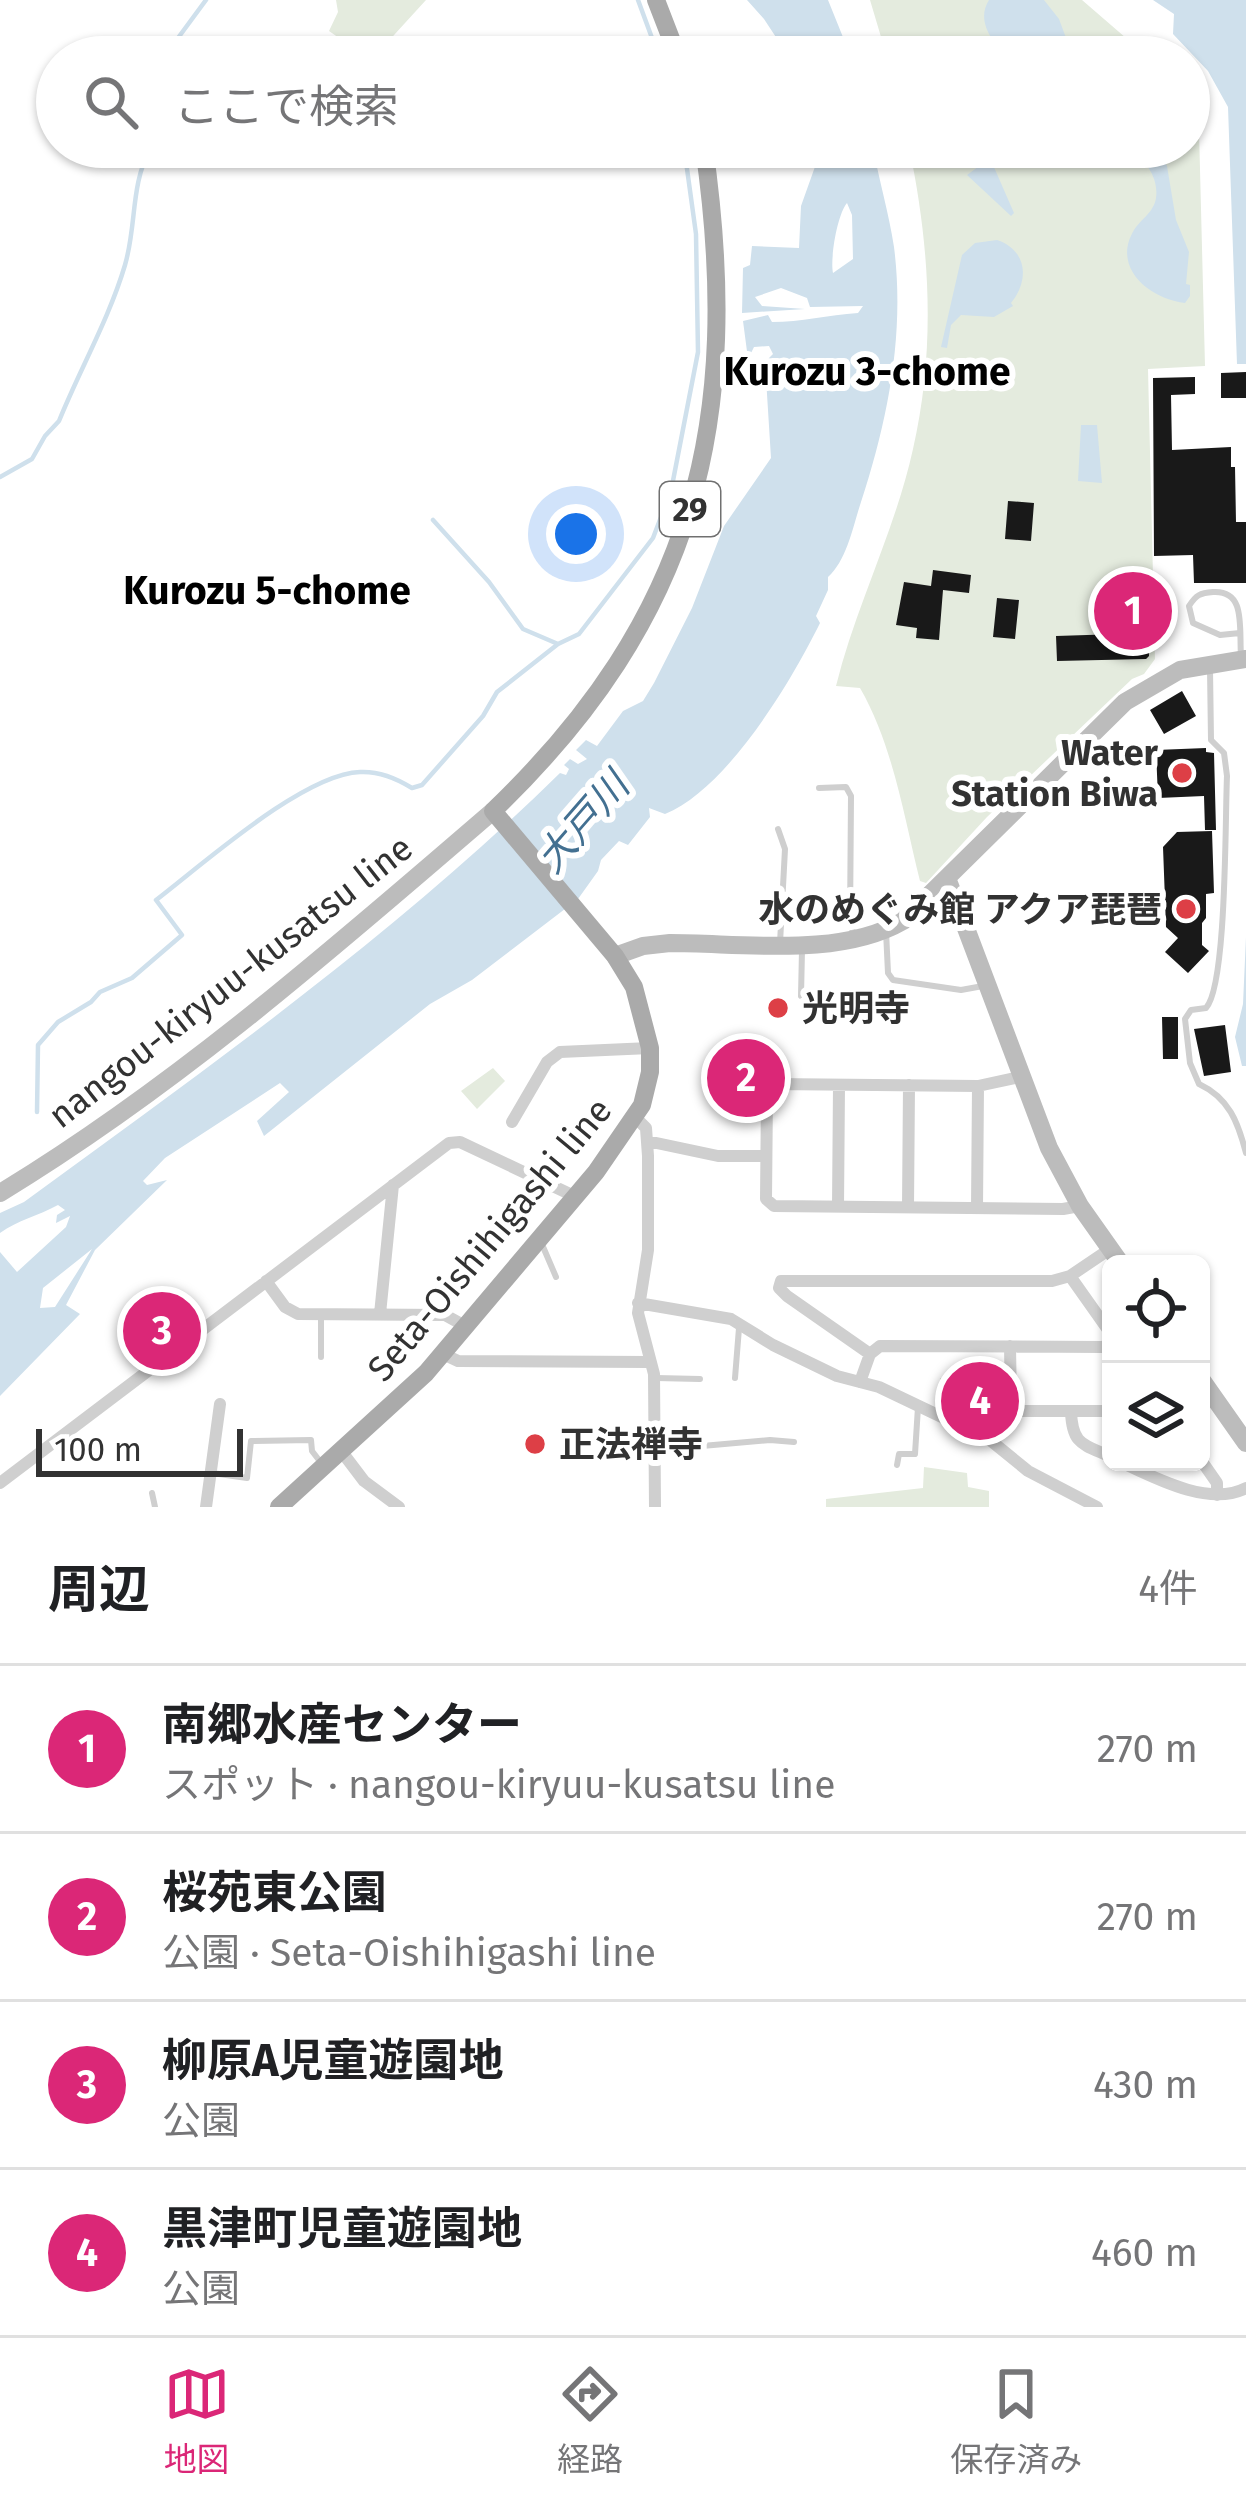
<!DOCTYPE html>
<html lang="ja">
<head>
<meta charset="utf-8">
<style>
	body { margin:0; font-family:"Fira Sans","Noto Sans JP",sans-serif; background:#f2f2f2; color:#202124 }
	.controls { position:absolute; right:36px; bottom:36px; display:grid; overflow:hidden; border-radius:18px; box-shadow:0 3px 9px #0004 }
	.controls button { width:108px; height:108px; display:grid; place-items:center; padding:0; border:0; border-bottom:3px solid #e0e0e0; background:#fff; color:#202124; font:60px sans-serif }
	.scale { position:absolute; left:36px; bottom:30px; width:207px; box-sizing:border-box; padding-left:12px; border:6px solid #323232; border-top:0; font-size:33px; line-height:42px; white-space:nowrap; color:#323232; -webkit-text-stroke:9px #fff; paint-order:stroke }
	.you { position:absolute; left:576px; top:534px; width:42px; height:42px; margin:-30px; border:9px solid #fff; border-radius:50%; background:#1a73e8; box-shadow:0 0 0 18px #1a73e833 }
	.badge { display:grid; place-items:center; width:78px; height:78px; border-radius:50%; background:#db2777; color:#fff; font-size:39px; font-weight:700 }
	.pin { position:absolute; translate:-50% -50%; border:6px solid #fff; box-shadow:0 3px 12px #0006 }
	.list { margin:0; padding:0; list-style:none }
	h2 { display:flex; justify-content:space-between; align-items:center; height:156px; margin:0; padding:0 48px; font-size:51px }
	h2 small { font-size:39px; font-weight:400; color:#757577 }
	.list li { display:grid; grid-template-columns:78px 1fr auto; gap:36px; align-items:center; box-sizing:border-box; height:168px; padding:0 48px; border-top:3px solid #e0e0e0 }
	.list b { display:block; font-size:45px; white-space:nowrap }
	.list p { margin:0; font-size:39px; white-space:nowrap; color:#757577 }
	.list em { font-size:39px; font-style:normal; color:#757577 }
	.icon { flex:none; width:66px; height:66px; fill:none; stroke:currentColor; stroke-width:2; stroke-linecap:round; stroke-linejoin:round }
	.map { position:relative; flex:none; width:1246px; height:1507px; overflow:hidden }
	.search { position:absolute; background:#fff; box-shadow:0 3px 9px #0004; left:36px; right:36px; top:36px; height:132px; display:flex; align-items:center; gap:30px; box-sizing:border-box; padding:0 42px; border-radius:66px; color:#757577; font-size:45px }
	.sheet { height:828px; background:#fff }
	nav { display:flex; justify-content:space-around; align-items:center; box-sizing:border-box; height:168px; border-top:3px solid #e0e0e0; background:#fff; font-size:33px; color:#757577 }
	nav a { display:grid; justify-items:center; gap:6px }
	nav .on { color:#db2777 }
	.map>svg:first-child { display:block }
</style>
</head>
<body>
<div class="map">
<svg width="1246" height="1507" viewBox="0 0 1246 1507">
	<rect width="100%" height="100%" fill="#fff"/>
	<!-- green -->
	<path fill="#e4ebde" d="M336 0H426L384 46 355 49 329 31 338 12Z
		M870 0H1082L1148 57H887Z
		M1189 105 1199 130 1205 366 1148 369 1155 659 1144 674 1132 679 987 817 926 883 920 881C904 817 893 745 860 688L836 686C856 605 895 531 913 449 936 349 930 246 909 147H1189Z
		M729 1057H764L763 1088 729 1087Z
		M493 1068 505 1081 477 1109 461 1091Z
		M163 1312 181 1335 160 1349 144 1326Z
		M940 1378 1005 1379 1003 1430 971 1407 941 1395Z
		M924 1467 967 1473 968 1487 989 1491V1507H826V1499L923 1488Z"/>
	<!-- water -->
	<path fill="#cfe0ec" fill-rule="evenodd" d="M747 0H828L851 57H789L764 19Z
		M989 0H1044L1059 19 1072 54 1080 57H1010C991 43 976 20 989 0Z
		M1153 0H1246V364H1237L1228 107 1208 71 1173 34 1174 14Z
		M822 147H873C879 180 889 214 894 247 905 333 888 420 861 502 853 526 847 560 828 577V590L816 616 820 623C791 682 727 789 665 814L649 808 650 817 628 845 619 841 601 860 598 871 578 899 472 980 430 1004 264 1136 257 1121 289 1092 280 1083 165 1158 143 1181 147 1185 167 1180 95 1250 66 1305 80 1314 0 1396V1252L17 1272 66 1227 70 1216 56 1223 57 1215 65 1210 58 1205C38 1216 18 1220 0 1233V1213L24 1202C209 1067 396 934 560 773L566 775 569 769 564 765 570 759 578 764 587 759 576 750 586 740 597 746 623 711 643 701 654 683 692 608 724 526 771 458 765 362 773 354 769 346 754 347 748 359 743 321 768 315 772 322C801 322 828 315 858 313L863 306 810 307 807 298 781 288 755 297 762 306 805 309 742 313 743 268 750 265 752 246 799 248 801 206ZM847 203 852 215 853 259 833 273C830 259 837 215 847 203ZM92 1249 55 1307 40 1308 43 1288Z
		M1132 147H1157L1167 166 1176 220 1189 252 1186 284 1190 285V296L1185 303C1150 299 1111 268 1134 230 1141 219 1154 212 1156 198 1159 177 1145 162 1132 147Z
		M990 158 1014 213 1011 216 967 175Z
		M997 240C1027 250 1030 280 1011 303L1013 306 994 317 961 315 951 325 947 348 941 347 962 255 975 243Z
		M1081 425H1097L1102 483 1078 481Z
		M1246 937V1066H1242L1235 1037 1243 1004Z"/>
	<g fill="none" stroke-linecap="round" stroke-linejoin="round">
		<!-- stream -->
		<path stroke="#cfe0ec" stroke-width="4.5" d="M638 0 659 57
			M164 57 206 0
			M0 477 32 459 45 436 59 421C80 369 109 319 125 265 137 224 130 185 151 147
			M433 520 489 582 523 629 558 644
			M37 1112 38 1045 58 1022 91 1002 100 992 132 978 182 935 156 900C202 865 303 774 360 772 379 771 396 778 412 788L422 785 483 716 497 692 558 644 579 634 653 538 671 491 698 352 696 234 684 147"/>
	</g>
	<!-- building -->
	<path fill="#191919" d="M1246 372V398H1221V373Z
		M1195 377V394L1171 395 1172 450 1231 447V467H1235L1236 522H1246V583H1194L1193 555 1154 556 1153 378Z
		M1008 501 1034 503 1031 541 1005 539Z
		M933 570 971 575 969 593 943 590 939 640 916 638 917 628 896 625 904 582 931 586Z
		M1148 586 1149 656 1146 659 1057 661 1056 636 1118 634 1116 587Z
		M997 598 1019 600 1015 639 993 637Z
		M1182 691 1196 716 1164 734 1150 710Z
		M1206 748V752L1214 753 1216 830H1205L1204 796 1158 798 1156 750Z
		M1212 831 1214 893 1206 894V918L1202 923V945L1209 951 1188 973 1165 952 1178 938 1166 927 1163 847 1177 832Z
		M1162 1017H1178V1059H1163Z
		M1225 1025 1231 1072 1204 1076 1194 1029Z"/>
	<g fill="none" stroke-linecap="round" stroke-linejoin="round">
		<!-- lane -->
		<path stroke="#cfcfcf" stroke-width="6" d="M1240 633 1220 635 1193 623 1189 606C1196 595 1200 593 1213 592 1246 590 1239 626 1241 656
			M1210 669 1211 740 1224 753 1227 776C1225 818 1227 985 1206 1008L1191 1010 1185 1019 1190 1063 1199 1084C1229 1098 1238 1122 1246 1153
			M819 788 846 787 851 796 850 924 854 934
			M778 829 785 849 780 943
			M886 931 888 973 893 980 961 990 983 986
			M802 950 801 996 847 1000
			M541 1242 556 1277
			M321 1317V1357
			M656 1378 700 1379
			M735 1378 739 1328
			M657 1450 770 1440 794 1442
			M897 1465 899 1454H915L918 1407
			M212 1473 247 1478 251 1441 311 1440 312 1451 322 1464
			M152 1493 155 1507"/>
		<!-- street -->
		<path stroke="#cfcfcf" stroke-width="12" d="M1020 1077 978 1086 772 1084 767 1094 766 1199 774 1206 1063 1209 1080 1206
			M635 1117 646 1128 648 1156V1250L638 1313 654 1374 655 1507
			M512 1122 547 1062 560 1052 650 1048
			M647 1141 718 1156H766
			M838 1207 839 1085
			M908 1207 909 1085
			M977 1208 978 1086
			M1070 1276 1111 1334
			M266 1281 285 1307 298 1314 445 1315 465 1326
			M638 1303 731 1319 773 1345 837 1376 879 1387 990 1440 1028 1471 1097 1507
			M380 1314 393 1185
			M1010 1346 1011 1404 1018 1411H1111
			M443 1354 458 1361 649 1362
			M870 1354 787 1296 779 1288 781 1281H1052L1070 1276 1110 1249
			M860 1382 870 1354 880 1346 1103 1347 1111 1342
			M1071 1411C1072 1445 1083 1444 1111 1457
			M342 1452 364 1481 399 1507
			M1201 1460 1217 1483V1495
			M1121 1462C1155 1478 1209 1507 1246 1488
			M0 1483 449 1143 460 1142 574 1196
			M206 1507 220 1404"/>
		<!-- secondary -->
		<path stroke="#bcbcbc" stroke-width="18" d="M947 878 1049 1148 1080 1206 1121 1264
			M615 956 643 946 670 943C743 943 839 958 903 921L1125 702 1180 670 1246 659
			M0 1193C178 1085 336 946 493 811
			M1201 1379 1246 1443"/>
		<!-- primary -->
		<path stroke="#aaa" stroke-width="18" d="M656 0 678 57
			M279 1507 426 1373 596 1172 642 1105 650 1072V1048L634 987 615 956 493 811C696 616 743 421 704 147"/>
	</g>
	<!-- markers -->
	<g fill="#dd3f46" stroke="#fff" stroke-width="4.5">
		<circle cx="1182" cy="773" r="12"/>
		<circle cx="1186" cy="909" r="12"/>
		<circle cx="778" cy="1008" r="12"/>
		<circle cx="535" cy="1444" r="12"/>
	</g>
	<g text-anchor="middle" stroke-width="12" stroke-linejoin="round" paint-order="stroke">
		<!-- shield labels -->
		<rect fill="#fff" stroke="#707070" stroke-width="3" x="660" y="482" width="60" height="54" rx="9"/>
		<g font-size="33" font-weight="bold" fill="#323232">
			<text x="690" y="521">29</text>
		</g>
		<!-- poi labels -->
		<g font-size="36" font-weight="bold" fill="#323232" stroke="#fff" text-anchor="end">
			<text x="1158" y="765">Water<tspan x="1158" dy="41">Station Biwa</tspan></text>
			<text x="1162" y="922">水のめぐみ館 アクア琵琶</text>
			<text x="802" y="1021" text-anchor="start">光明寺</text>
			<text x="559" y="1457" text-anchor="start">正法禅寺</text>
		</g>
		<!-- street labels -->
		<g font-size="36" fill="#323232" stroke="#fff">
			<text transform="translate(230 981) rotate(-38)" y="13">nangou-kiryuu-kusatsu line</text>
			<text transform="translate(489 1239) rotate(-50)" y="13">Seta-Oishihigashi line</text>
		</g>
		<!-- neighbourhood labels -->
		<g font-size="39" font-weight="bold" fill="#000" stroke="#fff">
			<text x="867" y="385">Kurozu 3-chome</text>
			<text x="267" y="604">Kurozu 5-chome</text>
		</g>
		<!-- water labels -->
		<g font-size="39" font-style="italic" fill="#437091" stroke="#fff">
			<text transform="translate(582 822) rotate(-49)" y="14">大戸川</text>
		</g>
	</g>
</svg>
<div class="controls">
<button><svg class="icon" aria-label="locate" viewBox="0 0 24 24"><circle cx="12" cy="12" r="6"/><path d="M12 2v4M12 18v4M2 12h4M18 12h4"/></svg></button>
<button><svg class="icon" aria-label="layers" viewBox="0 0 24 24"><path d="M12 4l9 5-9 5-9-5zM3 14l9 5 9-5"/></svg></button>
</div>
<div class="scale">100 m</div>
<div class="you"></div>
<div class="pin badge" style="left:1133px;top:611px">1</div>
<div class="pin badge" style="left:746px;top:1078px">2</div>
<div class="pin badge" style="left:162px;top:1331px">3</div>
<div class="pin badge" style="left:980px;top:1401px">4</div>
<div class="search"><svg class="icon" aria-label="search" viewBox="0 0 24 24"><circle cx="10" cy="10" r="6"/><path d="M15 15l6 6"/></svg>ここで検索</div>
</div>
<section class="sheet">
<h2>周辺<small>4件</small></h2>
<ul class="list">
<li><span class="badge">1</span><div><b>南郷水産センター</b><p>スポット · nangou-kiryuu-kusatsu line</p></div><em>270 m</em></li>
<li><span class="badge">2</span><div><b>桜苑東公園</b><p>公園 · Seta-Oishihigashi line</p></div><em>270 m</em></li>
<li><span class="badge">3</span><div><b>柳原A児童遊園地</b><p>公園</p></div><em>430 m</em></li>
<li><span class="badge">4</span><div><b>黒津町児童遊園地</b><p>公園</p></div><em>460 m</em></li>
</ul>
</section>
<nav>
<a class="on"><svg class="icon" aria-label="map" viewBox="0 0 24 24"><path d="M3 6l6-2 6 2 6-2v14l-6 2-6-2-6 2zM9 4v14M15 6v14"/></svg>地図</a>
<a><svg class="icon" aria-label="directions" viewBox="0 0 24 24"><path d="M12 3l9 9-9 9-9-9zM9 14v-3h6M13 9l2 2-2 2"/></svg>経路</a>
<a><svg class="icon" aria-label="saved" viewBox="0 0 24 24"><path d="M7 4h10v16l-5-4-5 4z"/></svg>保存済み</a>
</nav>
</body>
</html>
